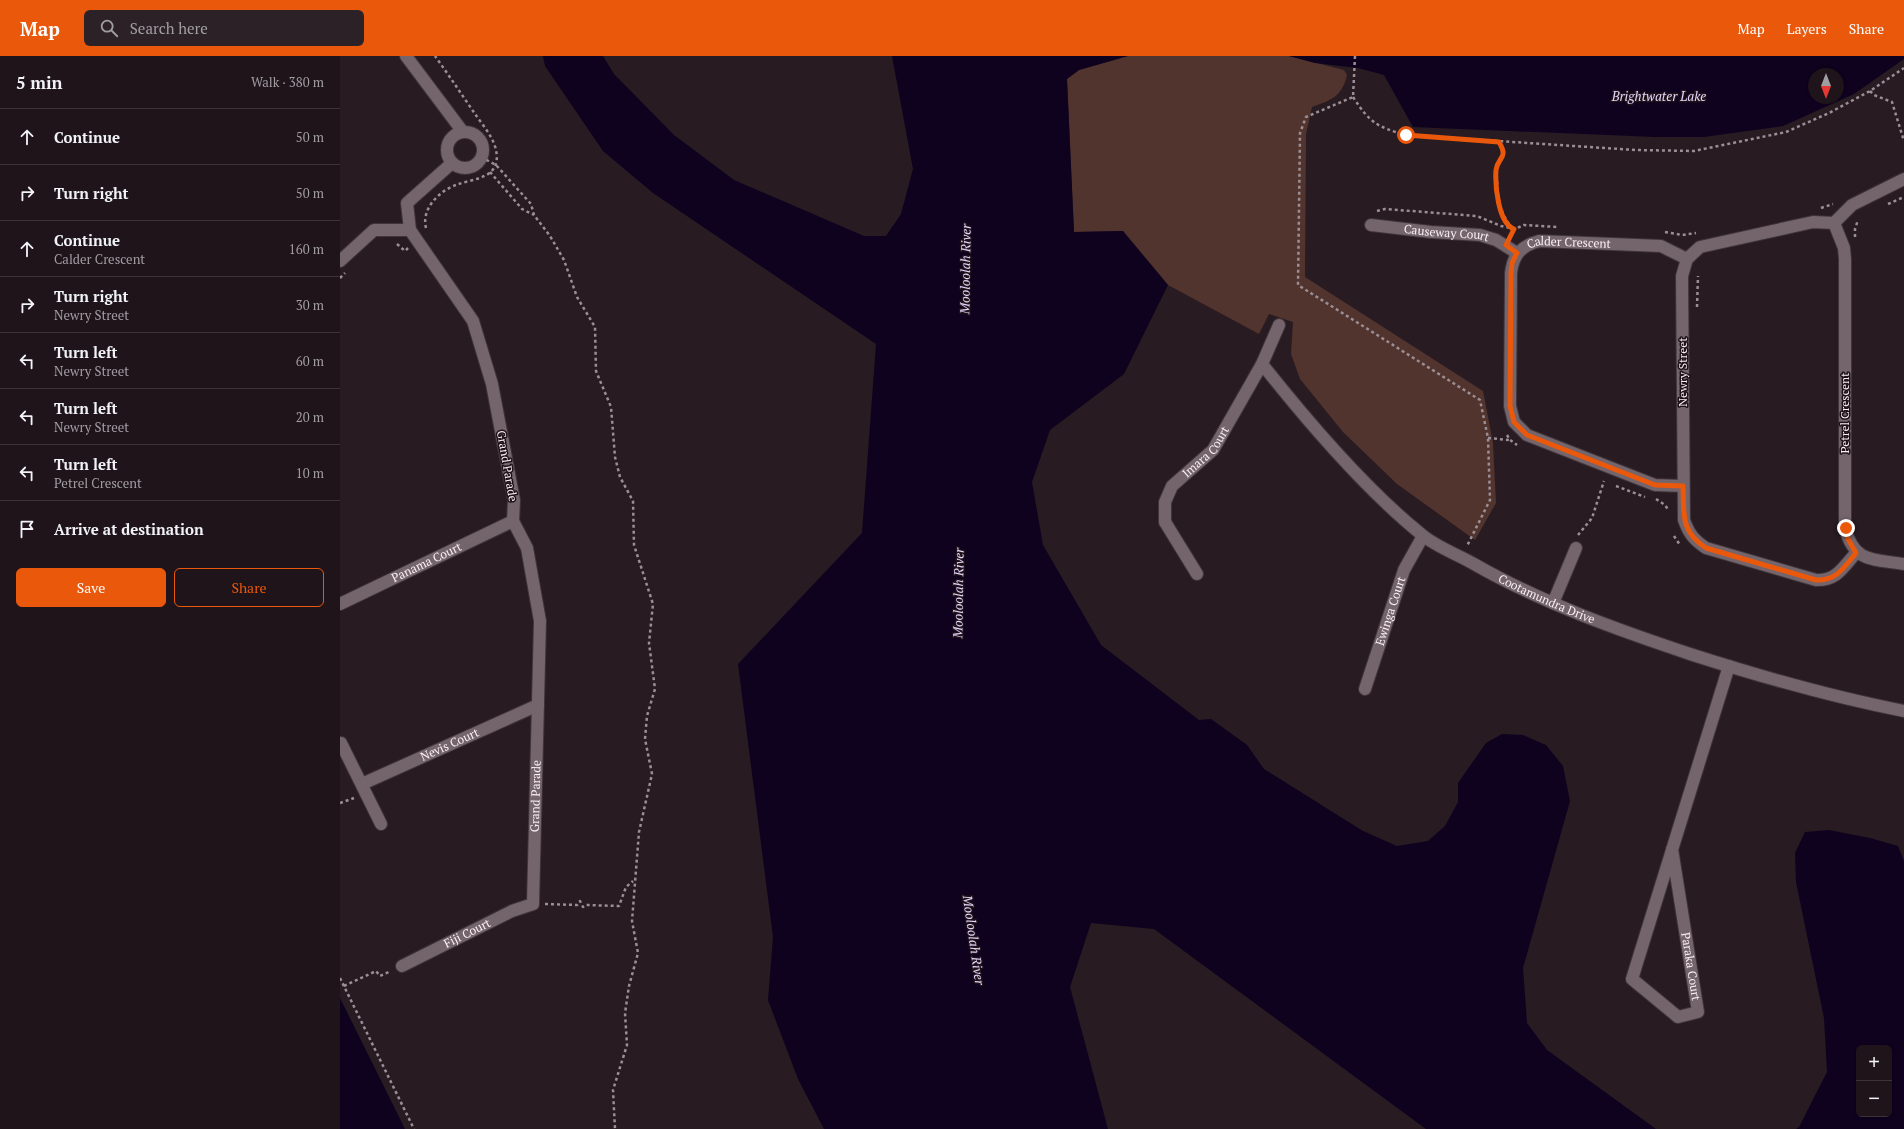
<!DOCTYPE html>
<html lang="en">
<head>
<meta charset="utf-8">
<style>
	body { margin:0; font-family:"PT Serif",serif; background:#2b2127; color:#f1f3f6 }
	.controls { position:absolute; right:12px; bottom:12px; display:grid; overflow:hidden; border-radius:6px; box-shadow:0 1px 3px #0004 }
	.controls button { width:36px; height:36px; display:grid; place-items:center; padding:0; border:0; border-bottom:1px solid #3c3339; background:#1e141a; color:#f1f3f6; font:20px sans-serif }
	.compass { position:absolute; left:1468px; top:12px; width:36px; height:36px; border-radius:50%; background:#1e141a; box-shadow:0 1px 3px #0004; rotate:180deg }
	.stop { position:absolute; width:12px; height:12px; margin:-9px; border:3px solid #ea580c; border-radius:50%; background:#fff }
	.stop.end { background:#ea580c; border-color:#fff; box-shadow:0 1px 4px #0008 }
	.list { margin:0; padding:0; list-style:none }
	h2 { display:flex; justify-content:space-between; align-items:center; height:52px; margin:0; padding:0 16px; font-size:17px }
	h2 small { font-size:13px; font-weight:400; color:#a19ea2 }
	.list li { display:grid; grid-template-columns:26px 1fr auto; gap:12px; align-items:center; box-sizing:border-box; height:56px; padding:0 16px; border-top:1px solid #3c3339 }
	.list b { display:block; font-size:15px; white-space:nowrap }
	.list p { margin:0; font-size:13px; white-space:nowrap; color:#a19ea2 }
	.list em { font-size:13px; font-style:normal; color:#a19ea2 }
	.actions { display:flex; gap:8px; padding:12px 16px }
	.actions a { flex:1; padding:9px 0; border:1px solid #ea580c; border-radius:6px; text-align:center; font-size:14px; color:#ea580c }
	.actions .main { background:#ea580c; color:#fff }
	.icon { flex:none; width:22px; height:22px; fill:none; stroke:currentColor; stroke-width:2; stroke-linecap:round; stroke-linejoin:round }
	.map { position:relative; flex:none; width:1564px; height:1073px; overflow:hidden }
	header { display:flex; align-items:center; gap:24px; box-sizing:border-box; height:56px; padding:0 20px; background:#ea580c; color:#fff }
	header strong { font-size:19px }
	nav { display:flex; gap:22px; margin-inline-start:auto; font-size:14px }
	.search { width:280px; height:36px; background:#2b2127; display:flex; align-items:center; gap:10px; box-sizing:border-box; padding:0 14px; border-radius:6px; color:#a19ea2; font-size:15px }
	main { display:flex }
	aside { flex:1; background:#1e141a }
	.map>svg:first-child { display:block }
</style>
</head>
<body>
<header>
<strong>Map</strong>
<div class="search"><svg class="icon" aria-label="search" viewBox="0 0 24 24"><circle cx="10" cy="10" r="6"/><path d="M15 15l6 6"/></svg>Search here</div>
<nav><a>Map</a><a>Layers</a><a>Share</a></nav>
</header>
<main>
<aside>
<h2>5 min<small>Walk · 380 m</small></h2>
<ul class="list">
<li><svg class="icon" aria-label="ahead" viewBox="0 0 24 24"><path d="M12 20V5M6 11l6-6 6 6"/></svg><div><b>Continue</b></div><em>50 m</em></li>
<li><svg class="icon" aria-label="right" viewBox="0 0 24 24"><path d="M7 20v-9h11M14 6l5 5-5 5"/></svg><div><b>Turn right</b></div><em>50 m</em></li>
<li><svg class="icon" aria-label="ahead" viewBox="0 0 24 24"><path d="M12 20V5M6 11l6-6 6 6"/></svg><div><b>Continue</b><p>Calder Crescent</p></div><em>160 m</em></li>
<li><svg class="icon" aria-label="right" viewBox="0 0 24 24"><path d="M7 20v-9h11M14 6l5 5-5 5"/></svg><div><b>Turn right</b><p>Newry Street</p></div><em>30 m</em></li>
<li><svg class="icon" aria-label="left" viewBox="0 0 24 24"><path d="M17 20v-9H6M10 6l-5 5 5 5"/></svg><div><b>Turn left</b><p>Newry Street</p></div><em>60 m</em></li>
<li><svg class="icon" aria-label="left" viewBox="0 0 24 24"><path d="M17 20v-9H6M10 6l-5 5 5 5"/></svg><div><b>Turn left</b><p>Newry Street</p></div><em>20 m</em></li>
<li><svg class="icon" aria-label="left" viewBox="0 0 24 24"><path d="M17 20v-9H6M10 6l-5 5 5 5"/></svg><div><b>Turn left</b><p>Petrel Crescent</p></div><em>10 m</em></li>
<li><svg class="icon" aria-label="arrive" viewBox="0 0 24 24"><path d="M6 21V4h12l-3 4 3 4H6"/></svg><div><b>Arrive at destination</b></div></li>
</ul>
<div class="actions"><a class="main">Save</a><a>Share</a></div>
</aside>
<div class="map">
<svg width="1564" height="1073" viewBox="0 0 1564 1073">
	<rect width="100%" height="100%" fill="#281b22"/>
	<!-- green -->
	<path fill="#52342e" d="M788 0H949L1004 14 1007 19C1002 41 991 44 972 51L966 78 965 221 1143 335 1153 387 1156 447 1135 484 1057 428 1003 376 960 323 951 298 953 266 929 258 919 278 828 229 783 175 734 176 727 23 739 14Z"/>
	<!-- water -->
	<path fill="#0e021f" fill-rule="evenodd" d="M203 0H263L274 18 334 79 394 124 524 180H546L561 158 573 113 552 0H788L739 14 727 23 734 176 783 175 828 229 784 318 710 374 692 426 703 489 761 589 859 664 871 663 907 689 924 713 1023 775 1057 790 1088 785 1105 770 1118 746V727L1146 687 1162 678 1183 679 1206 689 1223 710 1230 745 1183 912 1187 967 1207 994 1316 1073H1086L814 873 751 867 730 931 768 1073H484L458 1023 428 944 433 881 398 608 522 477 536 288 313 137 263 95 205 10Z
		M949 0H1564V3L1514 38 1443 70 1364 81H1315L1073 71 1044 19 1018 12 975 7ZM1474 18H1498V42H1474Z
		M1489 774 1530 782 1558 790 1564 805V1073H1456L1459 1071 1487 1016 1484 962 1456 826 1455 797 1465 776ZM1519 992H1549V1058H1519Z
		M0 942 65 1073H0Z"/>
	<g fill="none" stroke-linecap="round" stroke-linejoin="round">
		<!-- minor casing -->
		<g stroke="#3f353a" stroke-width="14">
			<g id="minor">
				<path d="M66 0 123 76"/>
				<circle cx="125" cy="94" r="18"/>
				<path d="M1494 167 1504 192 1505 203V472C1514 507 1533 503 1564 508"/>
				<path id="s1" d="M1031 169 1091 176 1140 179 1156 184 1177 197"/>
				<path d="M0 205 34 174H70"/>
				<path id="s2" d="M922 308C968 366 1024 432 1081 478 1096 491 1117 498 1134 508 1202 547 1278 574 1353 599 1422 621 1492 641 1564 655"/>
				<path id="s3" d="M1343 430 1315 429 1187 379 1174 366 1170 350 1171 217C1173 199 1181 190 1199 185L1321 190 1347 203"/>
				<path d="M1516 497C1503 511 1497 525 1476 524L1366 492C1354 484 1349 478 1344 464L1342 220 1347 203 1360 191 1473 166 1494 167 1512 149 1564 123"/>
				<path id="s4" d="M857 518 825 466V446L832 430 873 394 922 308 939 269"/>
				<path d="M1213 547 1236 492"/>
				<path id="s5" d="M0 548 173 465"/>
				<path id="s6" d="M1025 633 1064 514 1083 480"/>
				<path d="M1 687 41 768"/>
				<path id="s7" d="M22 728 198 649"/>
				<path id="s8" d="M1332 793 1358 956 1338 961 1292 923 1389 610"/>
				<path id="s9" d="M62 910 172 855 193 848 200 565 187 492 173 465 174 444 152 328 133 265 70 174 67 147 112 107"/>
			</g>
		</g>
		<!-- path -->
		<path stroke="#9b8f95" stroke-width="2.5" stroke-dasharray="3 3" stroke-linecap="butt" d="M1015 0 1013 41 966 61 960 77 958 229 1140 344 1148 382 1150 444 1127 490
			M1530 35 1534 39 1552 46 1564 85
			M1013 41C1030 67 1037 71 1066 79L1295 94 1354 95 1446 76 1489 57 1530 35 1564 12
			M1159 86C1168 100 1162 98 1157 111 1156 115 1157 120 1157 124 1158 144 1159 154 1171 171
			M141 101 156 109 191 148 194 159 210 180 224 204 237 241 255 271 256 315 271 351 275 401 280 421 293 445 294 489 313 548 309 587 315 633 307 660 305 683 312 718 299 776 292 865 298 897 289 930 285 957 287 989 273 1034 275 1073
			M150 116 182 153 194 159
			M1548 148 1564 141
			M1481 152 1493 148
			M1037 155 1045 153 1137 160 1161 170 1175 173 1184 169 1217 171
			M86 172C81 153 99 135 116 129 134 122 162 123 156 94 153 80 141 67 133 55 120 36 108 18 95 0
			M1325 176 1342 179 1356 177
			M1515 181V173L1518 164
			M57 188 65 195 68 192
			M0 222 5 217
			M1357 251 1358 220
			M1167 379 1170 384 1177 389
			M1148 382 1169 384
			M1276 430 1305 441
			M1316 443 1325 449 1329 455
			M1238 479 1252 462 1264 425
			M1334 480 1340 489
			M0 747 14 742
			M205 848 237 849 240 845 243 851 246 849 279 850 286 831 293 825
			M0 922 74 1073
			M4 930 36 915 40 920 51 915"/>
		<!-- minor -->
		<use href="#minor" stroke="#74646c" stroke-width="12"/>
	</g>
	<g fill="none" stroke-linecap="round" stroke-linejoin="round">
		<!-- route -->
		<path stroke="#ea580c" stroke-width="5" d="M1066 79 1159 86C1169 103 1158 100 1156 114 1155 129 1158 167 1174 173L1166 189 1177 197 1172 207 1171 217 1170 350 1174 366 1187 379 1315 429 1343 430C1344 458 1340 475 1366 492L1476 524C1497 525 1504 511 1516 497L1508 483 1506 472"/>
	</g>
	<g text-anchor="middle" stroke-width="3" stroke-linejoin="round" paint-order="stroke">
		<!-- street labels -->
		<g font-size="12" fill="#f9eff4" stroke="#1f1219">
			<text dy="4" stroke="none"><textPath href="#s1" startOffset="76">Causeway Court</textPath></text>
			<text dy="4" stroke="none"><textPath href="#s3" startOffset="409">Calder Crescent</textPath></text>
			<text transform="translate(1343 316) rotate(-90)" y="4">Newry Street</text>
			<text transform="translate(1505 357) rotate(-90)" y="4">Petrel Crescent</text>
			<text dy="4" stroke="none"><textPath href="#s4" startOffset="147">Imara Court</textPath></text>
			<text transform="translate(167 410) rotate(80)" y="4">Grand Parade</text>
			<text dy="4" stroke="none"><textPath href="#s5" startOffset="96">Panama Court</textPath></text>
			<text dy="4" stroke="none"><textPath href="#s2" startOffset="375">Cootamundra Drive</textPath></text>
			<text dy="4" stroke="none"><textPath href="#s6" startOffset="82">Ewinga Court</textPath></text>
			<text dy="4" stroke="none"><textPath href="#s7" startOffset="96">Nevis Court</textPath></text>
			<text dy="4" stroke="none"><textPath href="#s9" startOffset="253">Grand Parade</textPath></text>
			<text dy="4" stroke="none"><textPath href="#s9" startOffset="73">Fiji Court</textPath></text>
			<text dy="4" stroke="none"><textPath href="#s8" startOffset="119">Paraka Court</textPath></text>
		</g>
		<!-- water labels -->
		<g font-size="13" font-style="italic" fill="#e3d6fe" stroke="#1f1219">
			<text x="1319" y="45">Brightwater Lake</text>
			<text transform="translate(625 213) rotate(-89)" y="5">Mooloolah River</text>
			<text transform="translate(618 537) rotate(-89)" y="5">Mooloolah River</text>
			<text transform="translate(634 884) rotate(82)" y="5">Mooloolah River</text>
		</g>
	</g>
</svg>
<div class="controls">
<button>+</button>
<button>−</button>
</div>
<svg class="compass" viewBox="-18 -18 36 36"><path d="M0-13l5 13h-10z" fill="#e53935"/><path d="M0 13l5-13h-10z" fill="#a19ea2"/></svg>
<div class="stop" style="left:1066px;top:79px"></div>
<div class="stop end" style="left:1506px;top:472px"></div>
</div>
</main>
</body>
</html>
